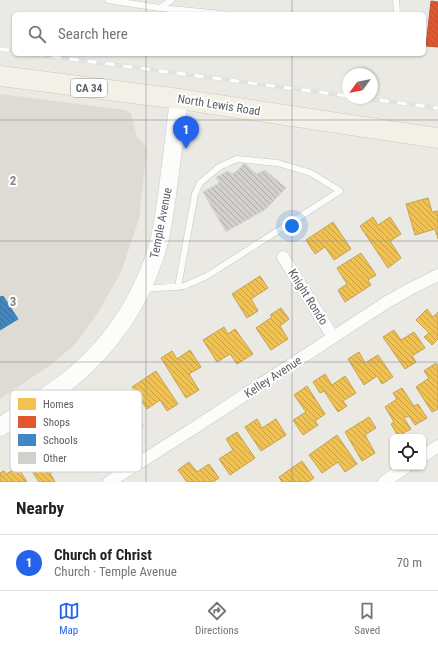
<!DOCTYPE html>
<html lang="en">
<head>
<meta charset="utf-8">
<style>
	body { margin:0; font-family:"Roboto Condensed",sans-serif; background:#f6f6f6; color:#222 }
	.controls { position:absolute; right:12px; bottom:12px; display:grid; overflow:hidden; border-radius:6px; box-shadow:0 1px 3px #0004 }
	.controls button { width:36px; height:36px; display:grid; place-items:center; padding:0; border:0; border-bottom:1px solid #e0e0e0; background:#fff; color:#222; font:20px sans-serif }
	.compass { position:absolute; left:342px; top:68px; width:36px; height:36px; border-radius:50%; background:#fff; box-shadow:0 1px 3px #0004; rotate:237deg }
	.you { position:absolute; left:292px; top:226px; width:14px; height:14px; margin:-10px; border:3px solid #fff; border-radius:50%; background:#1a73e8; box-shadow:0 0 0 6px #1a73e833 }
	.badge { display:grid; place-items:center; width:26px; height:26px; border-radius:50%; background:#2563eb; color:#fff; font-size:13px; font-weight:700 }
	.pin { position:absolute; translate:-50% -33px; filter:drop-shadow(0 1px 2px #0008) }
	.pin::after { content:''; position:absolute; top:21px; width:14px; height:12px; background:inherit; clip-path:polygon(0 0,100% 0,50% 100%) }
	.list { margin:0; padding:0; list-style:none }
	h2 { display:flex; justify-content:space-between; align-items:center; height:52px; margin:0; padding:0 16px; font-size:17px }
	h2 small { font-size:13px; font-weight:400; color:#767676 }
	.list li { display:grid; grid-template-columns:26px 1fr auto; gap:12px; align-items:center; box-sizing:border-box; height:56px; padding:0 16px; border-top:1px solid #e0e0e0 }
	.list b { display:block; font-size:15px; white-space:nowrap }
	.list p { margin:0; font-size:13px; white-space:nowrap; color:#767676 }
	.list em { font-size:13px; font-style:normal; color:#767676 }
	.icon { flex:none; width:22px; height:22px; fill:none; stroke:currentColor; stroke-width:2; stroke-linecap:round; stroke-linejoin:round }
	.map { position:relative; flex:none; width:438px; height:482px; overflow:hidden }
	.search { position:absolute; background:#fff; box-shadow:0 1px 3px #0004; left:12px; right:12px; top:12px; height:44px; display:flex; align-items:center; gap:10px; box-sizing:border-box; padding:0 14px; border-radius:6px; color:#767676; font-size:15px }
	.sheet { height:108px; background:#fff }
	nav { display:flex; justify-content:space-around; align-items:center; box-sizing:border-box; height:56px; border-top:1px solid #e0e0e0; background:#fff; font-size:11px; color:#767676 }
	nav a { display:grid; justify-items:center; gap:2px }
	nav .on { color:#2563eb }
	.map>svg:first-child { display:block }
</style>
</head>
<body>
<div class="map">
<svg width="438" height="482" viewBox="0 0 438 482">
	<defs>
		<pattern id="homes-back-hatch" width="6" height="6" patternUnits="userSpaceOnUse"><rect width="6" height="6" fill="#f2c14e"/><path d="M-1 5l2 2M0 0l6 6M5-1l2 2" fill="none" stroke="#c7a044"/></pattern>
		<pattern id="shops-back-hatch" width="6" height="6" patternUnits="userSpaceOnUse"><rect width="6" height="6" fill="#e4572e"/><path d="M-1 5l2 2M0 0l6 6M5-1l2 2" fill="none" stroke="#bc4b2b"/></pattern>
		<pattern id="schools-back-hatch" width="6" height="6" patternUnits="userSpaceOnUse"><rect width="6" height="6" fill="#3f88c5"/><path d="M-1 5l2 2M0 0l6 6M5-1l2 2" fill="none" stroke="#366d9b"/></pattern>
		<pattern id="building-back-hatch" width="6" height="6" patternUnits="userSpaceOnUse"><rect width="6" height="6" fill="#d1d0cd"/><path d="M-1 5l2 2M0 0l6 6M5-1l2 2" fill="none" stroke="#adacaa"/></pattern>
	</defs>
	<rect width="100%" height="100%" fill="#ebe9e4"/>
	<!-- education -->
	<path fill="#dedbd4" d="M0 94 125 110 131 114 137 137 146 146 147 150 139 219 121 272 99 311 76 343 52 364 0 399Z"/>
	<!-- homes -->
	<path fill="url(#homes-back-hatch)" stroke="#c4a354" d="M428 198 432 212 438 211V239L435 229 415 235 406 204Z
		M373 217 378 225 390 217 401 234 390 241 401 258 388 268 360 226Z
		M333 222 351 249 334 260 325 247 315 254 306 240Z
		M361 253 376 275 368 280 371 285 345 302 338 290 347 284 337 268Z
		M260 276 268 288 251 299 258 311 247 318 232 294Z
		M281 308 289 319 280 326 288 339 271 350 256 328 272 317 270 315Z
		M427 309 433 317 438 312V339L432 345 424 337 429 333 416 320Z
		M224 327 228 334 235 329 253 354 237 364 230 354 217 362 203 340Z
		M394 330 401 340 414 332 425 348 412 356 416 362 405 369 383 337Z
		M190 350 201 367 189 374 199 390 186 398 161 358 172 351 177 359Z
		M359 352 365 363 378 355 393 377 382 384 377 376 364 385 348 359Z
		M436 363 438 366V409L432 412 416 387 429 378 424 371Z
		M156 371 178 404 167 411 160 400 147 409 132 387Z
		M325 374 332 385 345 376 356 393 343 401 347 406 338 412 324 391 320 393 313 382Z
		M307 386 325 414 315 421 318 425 303 435 293 420 306 412 294 395Z
		M402 388 414 406 418 404 427 418 415 425 409 416 404 418 411 429 398 436 391 424 394 422 385 407 397 399 393 393Z
		M123 394 143 426 131 433 125 424 112 432 96 406 111 397 113 401Z
		M369 417 376 428 365 435 375 453 362 461 345 432Z
		M257 419 262 428 276 419 286 435 261 451 245 427Z
		M237 432 255 458 230 475 219 459 233 450 226 439Z
		M337 435 357 464 345 472 338 462 322 473 309 455Z
		M49 442 63 464 50 473 55 482H39L28 465 43 455 39 449Z
		M302 461 314 478 308 482H282L279 477Z
		M189 462 197 472 209 464 219 478 213 482H187L178 470Z
		M18 467 27 482H0V473L4 471 6 474Z"/>
	<!-- shops -->
	<path fill="url(#shops-back-hatch)" stroke="#bb593e" d="M431 1 438 2V47L426 46Z"/>
	<!-- schools -->
	<path fill="url(#schools-back-hatch)" stroke="#477ba8" d="M3 296 18 319 0 330V297Z"/>
	<!-- building -->
	<path fill="url(#building-back-hatch)" stroke="#dad8d4" d="M244 163 257 174 265 170 286 188 266 209 226 232 203 192 219 183 216 177 228 171 232 174 237 171Z"/>
	<g fill="none" stroke-linecap="round" stroke-linejoin="round">
		<!-- service casing -->
		<g stroke="#c7c7c7" stroke-width="7">
			<path id="service" d="M108 0 160 8 222 14
				M396 0 397 14
				M160 8 171 0
				M143 289 184 286 207 276 340 191 311 173 278 163 237 159 219 167 200 183 195 194 178 287"/>
		</g>
		<!-- minor casing -->
		<g stroke="#c7c7c7" stroke-width="13">
			<path id="minor" d="M283 257 333 337
				M423 456 438 446
				M109 482 194 428 387 302 410 289 438 275
				M384 482 406 467"/>
		</g>
		<!-- secondary casing -->
		<g stroke="#c8c8c8" stroke-width="19">
			<path id="secondary" d="M0 427C25 410 52 394 75 375 110 345 136 307 152 264 160 244 163 223 166 202 171 167 175 133 179 99"/>
		</g>
		<!-- primary casing -->
		<g stroke="#d4c9b1" stroke-width="21">
			<path id="primary" d="M0 76 179 99 438 138"/>
		</g>
		<!-- service -->
		<use href="#service" stroke="#fcfcfb" stroke-width="6"/>
		<!-- minor -->
		<use href="#minor" stroke="#fcfcfb" stroke-width="12"/>
		<!-- secondary -->
		<use href="#secondary" stroke="#fcfcfb" stroke-width="18"/>
		<!-- primary -->
		<use href="#primary" stroke="#f2f0e7" stroke-width="20"/>
		<!-- rail casing -->
		<g stroke="#e2e2e1" stroke-width="4.5">
			<path id="rail" d="M0 49 14 51
				M34 54 348 96
				M362 98 438 108"/>
		</g>
		<!-- rail -->
		<use href="#rail" stroke="#fff" stroke-width="3" stroke-dasharray="9" stroke-linecap="butt"/>
	</g>
	<!-- grid -->
	<path fill="none" stroke="#838587" stroke-width="1" stroke-opacity="0.55" d="M146 0V14M292 0V14M146 54V482M292 54V482M0 120H438M0 241H438M0 362H438"/>
	<g text-anchor="middle" stroke-width="4" stroke-linejoin="round" paint-order="stroke">
		<!-- shield labels -->
		<rect fill="#fff" stroke="#8c8e92" stroke-width="1" x="71" y="79" width="36" height="18" rx="3"/>
		<g font-size="11" font-weight="bold" fill="#5a5e63">
			<text x="89" y="92">CA 34</text>
		</g>
		<!-- street labels -->
		<g font-size="12" fill="#5a5e63" stroke="#fff">
			<text transform="translate(219 105) rotate(9)" y="4">North Lewis Road</text>
			<text transform="translate(161 223) rotate(-79)" y="4">Temple Avenue</text>
			<text transform="translate(308 297) rotate(58)" y="4">Knight Rondo</text>
			<text transform="translate(273 377) rotate(-33)" y="4">Kelley Avenue</text>
		</g>
	</g>
	<!-- legend -->
	<rect x="10" y="390" width="132" height="82" rx="6" fill="#fff" stroke="#cecfd0" stroke-width="1"/>
	<rect x="18" y="398" width="18" height="12" fill="#f2c14e"/>
	<rect x="18" y="416" width="18" height="12" fill="#e4572e"/>
	<rect x="18" y="434" width="18" height="12" fill="#3f88c5"/>
	<rect x="18" y="452" width="18" height="12" fill="#d1d0cd"/>
	<g font-size="11" fill="#5a5e63">
		<text x="43" y="408">Homes</text>
		<text x="43" y="426">Shops</text>
		<text x="43" y="444">Schools</text>
		<text x="43" y="462">Other</text>
	</g>
	<g font-size="13" text-anchor="middle" font-weight="bold" fill="#838587" stroke="#fff" stroke-width="4" stroke-linejoin="round" paint-order="stroke">
		<text x="13" y="185">2</text>
		<text x="13" y="306">3</text>
	</g>
</svg>
<div class="controls">
<button><svg class="icon" aria-label="locate" viewBox="0 0 24 24"><circle cx="12" cy="12" r="6"/><path d="M12 2v4M12 18v4M2 12h4M18 12h4"/></svg></button>
</div>
<svg class="compass" viewBox="-18 -18 36 36"><path d="M0-13l5 13h-10z" fill="#e53935"/><path d="M0 13l5-13h-10z" fill="#767676"/></svg>
<div class="you"></div>
<div class="pin badge" style="left:186px;top:149px">1</div>
<div class="search"><svg class="icon" aria-label="search" viewBox="0 0 24 24"><circle cx="10" cy="10" r="6"/><path d="M15 15l6 6"/></svg>Search here</div>
</div>
<section class="sheet">
<h2>Nearby<small></small></h2>
<ul class="list">
<li><span class="badge">1</span><div><b>Church of Christ</b><p>Church · Temple Avenue</p></div><em>70 m</em></li>
</ul>
</section>
<nav>
<a class="on"><svg class="icon" aria-label="map" viewBox="0 0 24 24"><path d="M3 6l6-2 6 2 6-2v14l-6 2-6-2-6 2zM9 4v14M15 6v14"/></svg>Map</a>
<a><svg class="icon" aria-label="directions" viewBox="0 0 24 24"><path d="M12 3l9 9-9 9-9-9zM9 14v-3h6M13 9l2 2-2 2"/></svg>Directions</a>
<a><svg class="icon" aria-label="saved" viewBox="0 0 24 24"><path d="M7 4h10v16l-5-4-5 4z"/></svg>Saved</a>
</nav>
</body>
</html>
